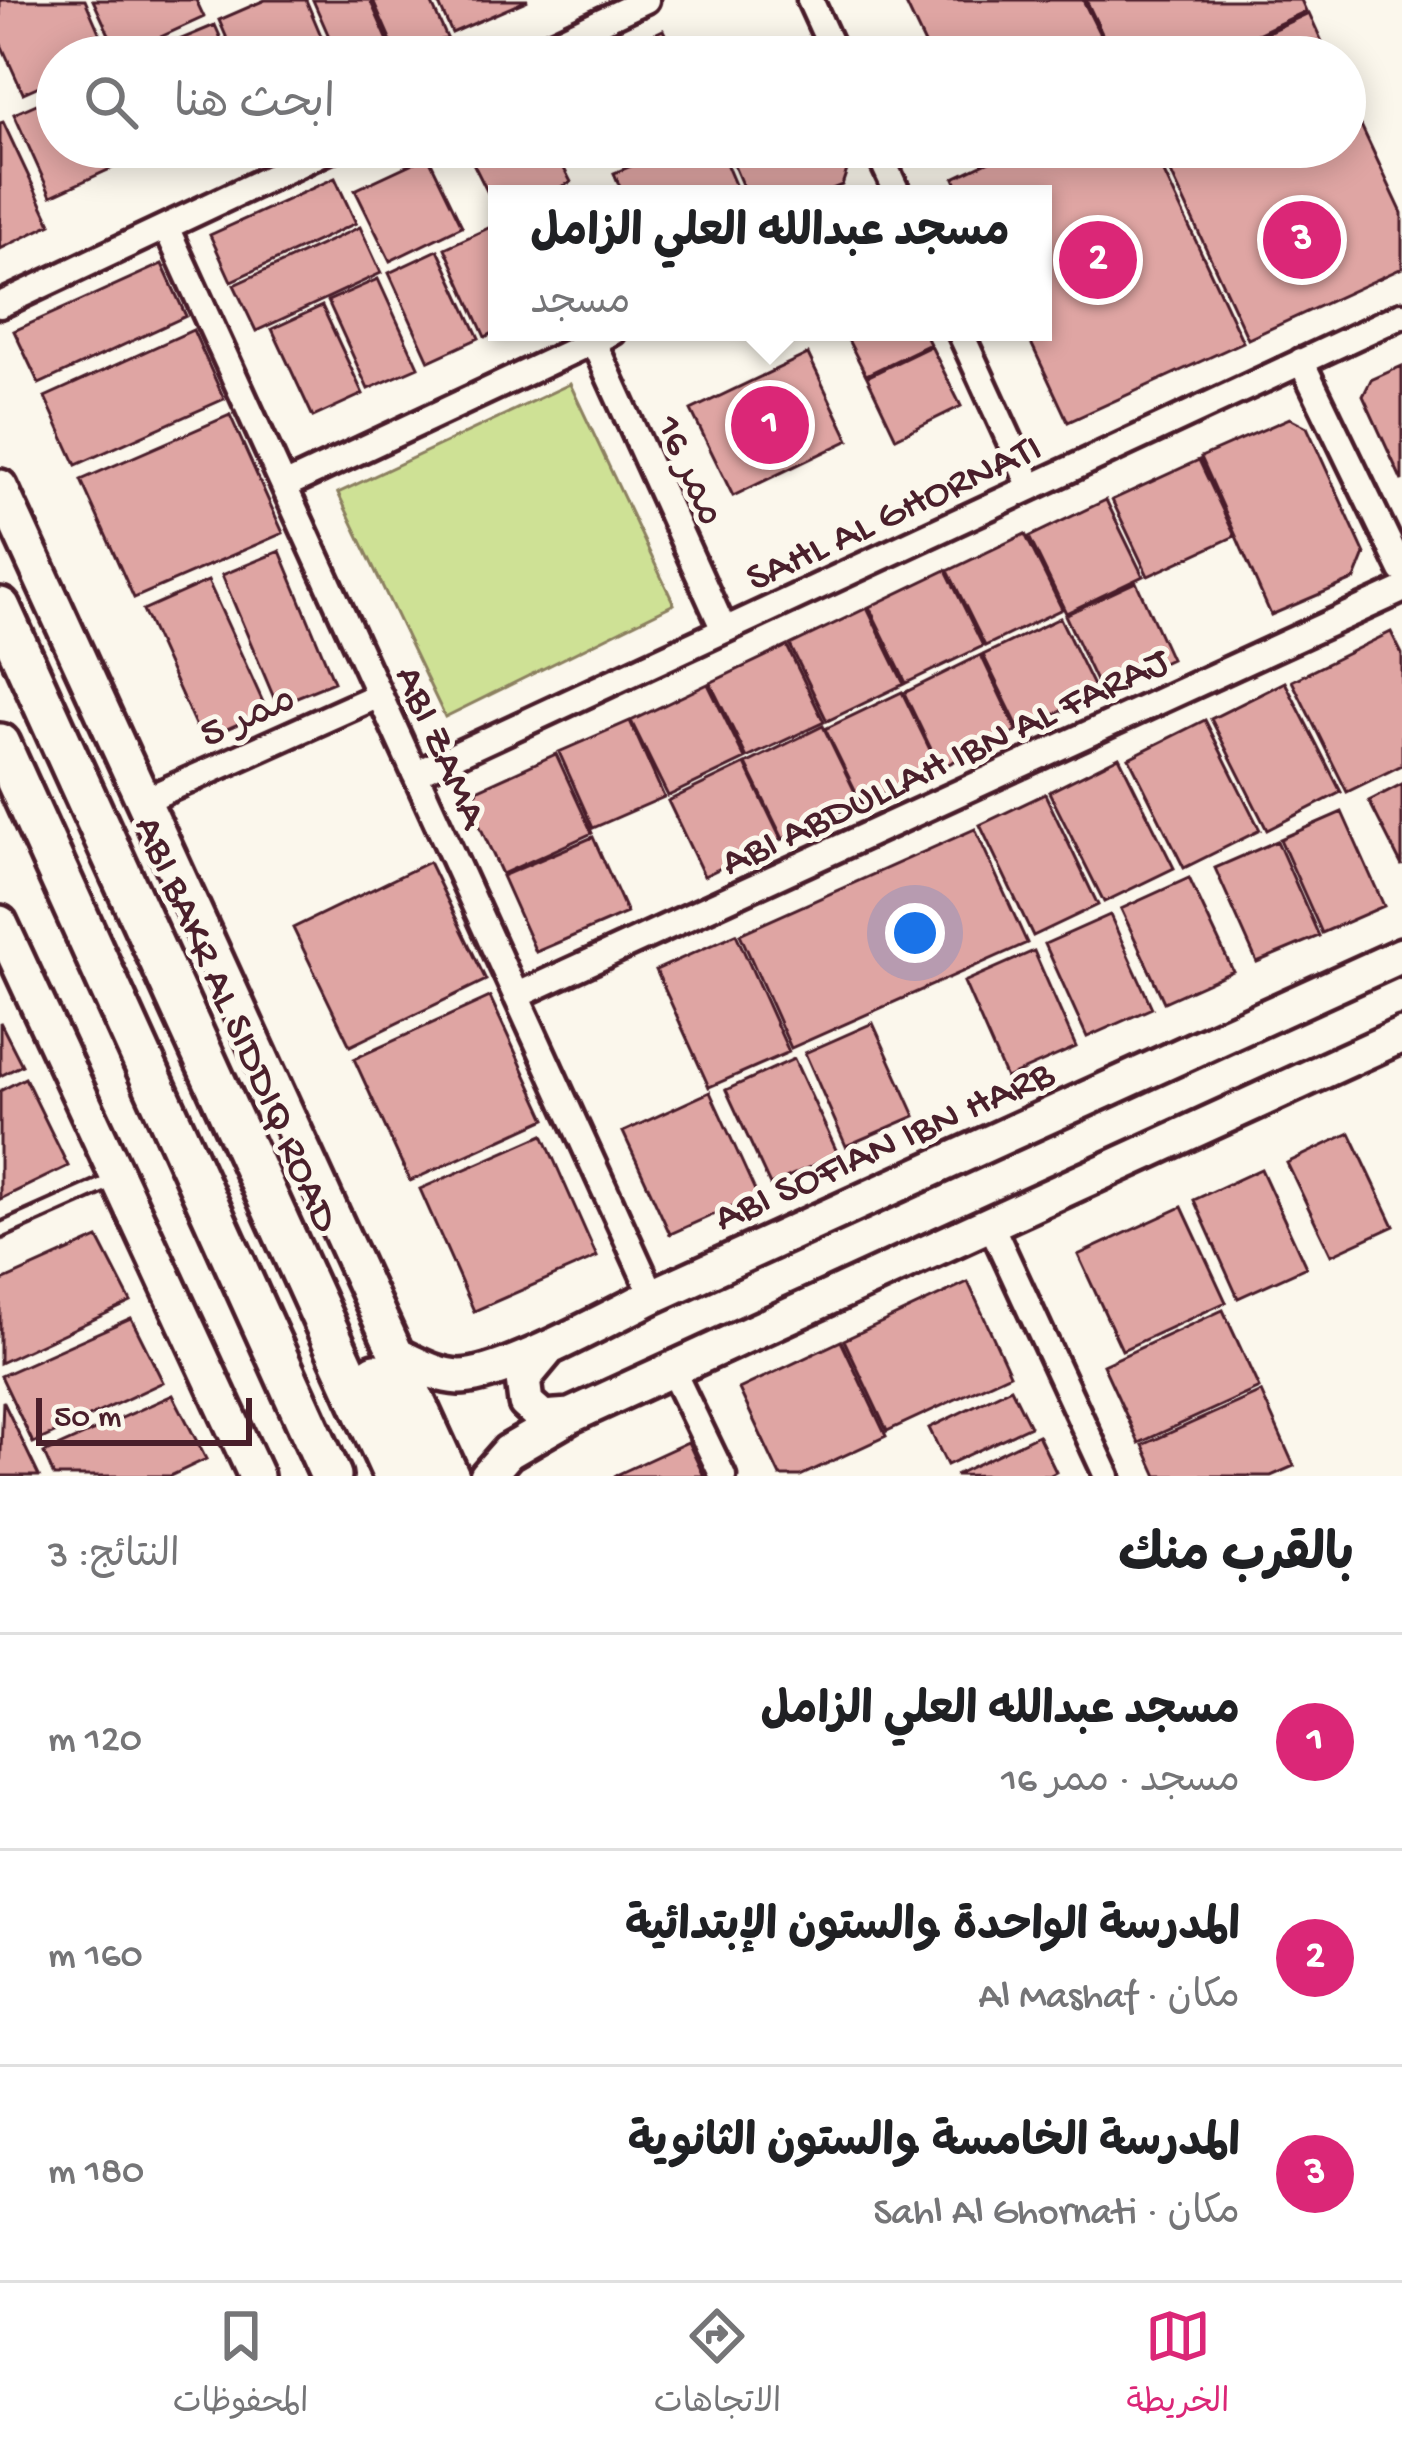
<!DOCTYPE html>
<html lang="ar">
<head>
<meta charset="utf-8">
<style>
	body { margin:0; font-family:"Gochi Hand","Playpen Sans Arabic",sans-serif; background:#f2f2f2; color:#202124; direction:rtl }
	.scale { position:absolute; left:36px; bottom:30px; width:216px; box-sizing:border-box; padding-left:12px; border:6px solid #4a1f2b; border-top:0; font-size:33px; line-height:42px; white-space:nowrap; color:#4a1f2b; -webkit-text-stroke:9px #fbf7ec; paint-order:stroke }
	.you { position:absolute; left:915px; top:933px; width:42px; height:42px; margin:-30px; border:9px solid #fff; border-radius:50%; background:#1a73e8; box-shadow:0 0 0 18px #1a73e833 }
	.badge { display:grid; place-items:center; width:78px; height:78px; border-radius:50%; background:#db2777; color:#fff; font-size:39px; font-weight:700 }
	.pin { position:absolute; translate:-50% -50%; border:6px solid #fff; box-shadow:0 3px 12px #0006 }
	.popup { position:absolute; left:488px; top:185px; width:564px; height:156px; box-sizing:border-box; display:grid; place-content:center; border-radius:0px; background:#fff; filter:drop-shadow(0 3px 9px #0005); font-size:39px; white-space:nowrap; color:#757577 }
	.popup b { font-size:45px; color:#202124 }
	.popup::after { content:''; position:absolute; left:50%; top:100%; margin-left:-24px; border:24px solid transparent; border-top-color:#fff }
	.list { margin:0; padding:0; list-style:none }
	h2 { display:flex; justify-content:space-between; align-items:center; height:156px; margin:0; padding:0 48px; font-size:51px }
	h2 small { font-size:39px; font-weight:400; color:#757577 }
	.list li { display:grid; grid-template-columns:78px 1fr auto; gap:36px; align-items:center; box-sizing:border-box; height:216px; padding:0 48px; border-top:3px solid #e0e0e0 }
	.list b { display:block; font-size:45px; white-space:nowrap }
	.list p { margin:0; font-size:39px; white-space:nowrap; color:#757577 }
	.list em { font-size:39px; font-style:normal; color:#757577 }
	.icon { flex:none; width:66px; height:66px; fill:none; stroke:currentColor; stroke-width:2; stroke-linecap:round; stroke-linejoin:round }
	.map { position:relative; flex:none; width:1402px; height:1476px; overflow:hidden; direction:ltr }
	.search { position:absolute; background:#fff; box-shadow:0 6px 30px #0003; left:36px; right:36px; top:36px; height:132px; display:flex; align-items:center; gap:30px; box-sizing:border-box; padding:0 42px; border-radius:66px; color:#757577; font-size:45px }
	.sheet { height:804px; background:#fff }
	nav { display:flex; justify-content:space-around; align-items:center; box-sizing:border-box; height:168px; border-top:3px solid #e0e0e0; background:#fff; font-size:33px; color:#757577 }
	nav a { display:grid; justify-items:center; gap:6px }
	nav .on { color:#db2777 }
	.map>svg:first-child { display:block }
</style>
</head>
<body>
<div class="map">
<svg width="1402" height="1476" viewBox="0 0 1402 1476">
	<rect width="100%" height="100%" fill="#fbf7ec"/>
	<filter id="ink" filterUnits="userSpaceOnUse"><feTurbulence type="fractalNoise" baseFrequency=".00833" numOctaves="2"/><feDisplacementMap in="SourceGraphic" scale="24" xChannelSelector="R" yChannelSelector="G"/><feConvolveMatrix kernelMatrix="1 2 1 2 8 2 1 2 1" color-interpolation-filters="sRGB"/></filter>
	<g filter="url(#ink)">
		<!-- green -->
		<path fill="#cee195" stroke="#8c8060" stroke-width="3" d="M570 384 674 604 445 717 338 493Z"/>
		<!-- building -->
		<path fill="#dfa5a3" stroke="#4a1f2b" stroke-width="3" d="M0 0H85L109 55 57 57V78L23 93 0 42Z
			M93 0H196L204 17 119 56Z
			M265 0H306L330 57H235L219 20Z
			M313 0H370L395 57H338Z
			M373 0H430L447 38 398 57Z
			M437 0H528L452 33Z
			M904 0H1083L1111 57H931Z
			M1086 0H1301L1306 11 1209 57H1113Z
			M1309 13 1329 57H1214Z
			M215 25 229 57H172L167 45Z
			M663 30 676 57H607Z
			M1345 91 1402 213V268L1248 339 1159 147H1345Z
			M57 95V147H140L143 154 51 196 14 114Z
			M3 122 51 224 0 249V123Z
			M465 147H553L571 182 546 194H497V211Z
			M601 147H640L609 162Z
			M677 147H719L739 194H623L614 173Z
			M726 147H845L850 161 842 185 820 194H746Z
			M975 147H1013L982 162Z
			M1019 147H1152L1243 342 1068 422 1026 332H1043V194H961L954 178Z
			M428 156 462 226 390 261 355 190Z
			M335 178 356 223 231 281 210 235Z
			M495 225 497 331 485 337 445 248Z
			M360 227 381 273 256 331 234 285Z
			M438 250 479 338 429 361 389 273Z
			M162 264 186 316 39 384 14 331Z
			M378 279 418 367 368 389 328 301Z
			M322 306 363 394 313 417 272 329Z
			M193 330 224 399 76 465 45 397Z
			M844 332H924L930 344 866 375Z
			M931 346 961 406 896 438 867 377Z
			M808 354 849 440 733 496 691 410Z
			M1402 366V481L1363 396 1371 380Z
			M230 415 283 533 134 598 81 480Z
			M1290 418 1307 427 1365 554 1355 579 1271 615 1201 457Z
			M1199 460 1235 536 1148 576 1112 500Z
			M1106 500 1143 576 1066 613 1029 537Z
			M1025 534 1062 609 985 646 948 571Z
			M280 551 334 682 277 705 222 575Z
			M946 570 983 646 906 683 869 607Z
			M208 581 267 711 202 740 143 610Z
			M1136 582 1171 659 1101 692 1065 615Z
			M867 608 904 684 827 721 790 645Z
			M1060 618 1097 694 1020 731 983 655Z
			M1391 632 1402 654V765L1347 792 1292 681Z
			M787 646 824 722 747 758 710 683Z
			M981 655 1017 731 940 768 904 693Z
			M1285 682 1341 792 1267 830 1211 719Z
			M708 684 745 759 668 796 631 721Z
			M902 692 939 768 862 804 825 729Z
			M1205 720 1260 830 1184 868 1129 758Z
			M630 721 664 797 593 828 559 752Z
			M823 726 860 802 783 839 746 764Z
			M556 754 592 833 502 874 469 803 479 789Z
			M1119 757 1174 868 1104 902 1049 792Z
			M745 764 781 839 704 876 668 801Z
			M1402 784V866L1369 801Z
			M1045 794 1098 905 1033 936 980 825Z
			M1342 812 1384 906 1322 933 1280 839Z
			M975 829 1027 943 791 1048 740 934Z
			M593 837 627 913 536 952 502 876Z
			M1277 841 1319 936 1257 962 1215 868Z
			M429 862 486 980 350 1046 293 928Z
			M1189 878 1233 971 1164 1002 1121 909Z
			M1110 915 1152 1008 1087 1037 1045 944Z
			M736 934 789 1052 709 1087 656 970Z
			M1034 951 1076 1047 1006 1078 964 982Z
			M490 997 546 1119 410 1181 354 1059Z
			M0 1022 22 1065 0 1076Z
			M873 1023 915 1116 846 1146 805 1053Z
			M794 1059 838 1154 770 1185 726 1090Z
			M25 1078 68 1166 0 1199V1091Z
			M710 1092 757 1195 670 1234 623 1132Z
			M1350 1133 1394 1226 1331 1255 1287 1163Z
			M543 1135 597 1257 474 1311 420 1189Z
			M1261 1169 1306 1267 1238 1298 1194 1200Z
			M1182 1207 1226 1302 1122 1350 1078 1255Z
			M98 1238 131 1302 0 1363V1282Z
			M968 1282 1010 1374 887 1431 844 1340Z
			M1223 1310 1259 1388 1139 1443 1103 1365Z
			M131 1318 163 1382 33 1443 1 1376Z
			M841 1341 886 1436 800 1476H780L739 1389Z
			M1011 1388 1030 1426 947 1465 929 1428Z
			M1261 1392 1294 1466 1271 1476H1157L1143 1445Z
			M173 1395 206 1459 170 1476H54L44 1453Z
			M3 1401 39 1476H0Z
			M1038 1435 1056 1472 1049 1476 955 1475Z
			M688 1442 704 1476H614Z"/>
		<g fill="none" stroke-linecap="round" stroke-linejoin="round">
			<!-- lane casing -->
			<g stroke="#4a1f2b" stroke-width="21">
				<path id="lane" d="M0 1231 114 1180"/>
			</g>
			<!-- street casing -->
			<g stroke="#4a1f2b" stroke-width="33">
				<path id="street" d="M810 0 836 57
					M525 57 646 0
					M876 147 898 194
					M166 227 653 1296
					M0 305 335 147
					M960 332 1031 487
					M593 341 724 630
					M1301 361 1402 570
					M284 486 613 332
					M415 774 1402 315
					M145 800 379 695
					M516 996 1402 590
					M990 1223 1107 1476
					M672 1370 723 1476"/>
			</g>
			<!-- secondary casing -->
			<g stroke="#4a1f2b" stroke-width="42">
				<path id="secondary" d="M0 487 452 1476
					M0 923 256 1476
					M548 1349 523 1379 526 1403 543 1418 570 1416
					M396 1355C417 1364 436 1376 459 1377 503 1377 610 1317 653 1296L1402 955
					M487 1476 508 1452 570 1416 1402 1035"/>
			</g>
			<!-- primary casing -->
			<g stroke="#4a1f2b" stroke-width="48">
				<path id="primary" d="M0 608 394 1476
					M0 744 331 1476
					M376 1374 428 1476"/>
			</g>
			<!-- lane -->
			<use href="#lane" stroke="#fbf7ec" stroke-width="12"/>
			<!-- street -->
			<use href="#street" stroke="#fbf7ec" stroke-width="24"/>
			<!-- secondary -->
			<use href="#secondary" stroke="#fbf7ec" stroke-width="33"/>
			<!-- primary -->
			<use href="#primary" stroke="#fbf7ec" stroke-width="39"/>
		</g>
	</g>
	<g text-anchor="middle" stroke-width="10" stroke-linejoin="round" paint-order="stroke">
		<!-- street labels -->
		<g font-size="42" fill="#4a1f2b" stroke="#fbf7ec">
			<text transform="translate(694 469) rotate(66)" y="15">ممر 16</text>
			<text transform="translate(892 509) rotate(-25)" y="15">SAHL AL GHORNATI</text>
			<text transform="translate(246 712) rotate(-24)" y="15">ممر 5</text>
			<text transform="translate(445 745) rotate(66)" y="15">ABI ZAMA</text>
			<text transform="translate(943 758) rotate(-25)" y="15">ABI ABDULLAH IBN AL FARAJ</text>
			<text transform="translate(241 1022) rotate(66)" y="15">ABI BAKR AL SIDDIQ ROAD</text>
			<text transform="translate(882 1142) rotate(-24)" y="15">ABI SOFIAN IBN HARB</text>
		</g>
	</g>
</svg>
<div class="scale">50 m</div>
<div class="you"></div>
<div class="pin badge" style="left:770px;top:425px">1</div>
<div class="popup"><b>مسجد عبدالله العلي الزامل</b>مسجد</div>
<div class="pin badge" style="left:1098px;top:260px">2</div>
<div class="pin badge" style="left:1302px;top:240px">3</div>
<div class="search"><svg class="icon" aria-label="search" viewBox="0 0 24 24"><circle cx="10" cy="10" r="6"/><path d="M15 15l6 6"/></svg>ابحث هنا</div>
</div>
<section class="sheet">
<h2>بالقرب منك<small>النتائج: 3</small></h2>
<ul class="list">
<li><span class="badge">1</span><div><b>مسجد عبدالله العلي الزامل</b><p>مسجد · ممر 16</p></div><em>120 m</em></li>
<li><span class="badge">2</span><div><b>المدرسة الواحدة والستون الإبتدائية</b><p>مكان · Al Mashaf</p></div><em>160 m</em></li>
<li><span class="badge">3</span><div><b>المدرسة الخامسة والستون الثانوية</b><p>مكان · Sahl Al Ghornati</p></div><em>180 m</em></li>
</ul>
</section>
<nav>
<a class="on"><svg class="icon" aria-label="map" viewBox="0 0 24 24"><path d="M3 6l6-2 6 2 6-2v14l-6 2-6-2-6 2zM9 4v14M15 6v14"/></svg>الخريطة</a>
<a><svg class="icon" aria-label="directions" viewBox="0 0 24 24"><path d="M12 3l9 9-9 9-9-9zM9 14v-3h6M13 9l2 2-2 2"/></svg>الاتجاهات</a>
<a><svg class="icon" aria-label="saved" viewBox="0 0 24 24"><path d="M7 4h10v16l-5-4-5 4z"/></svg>المحفوظات</a>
</nav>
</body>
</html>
